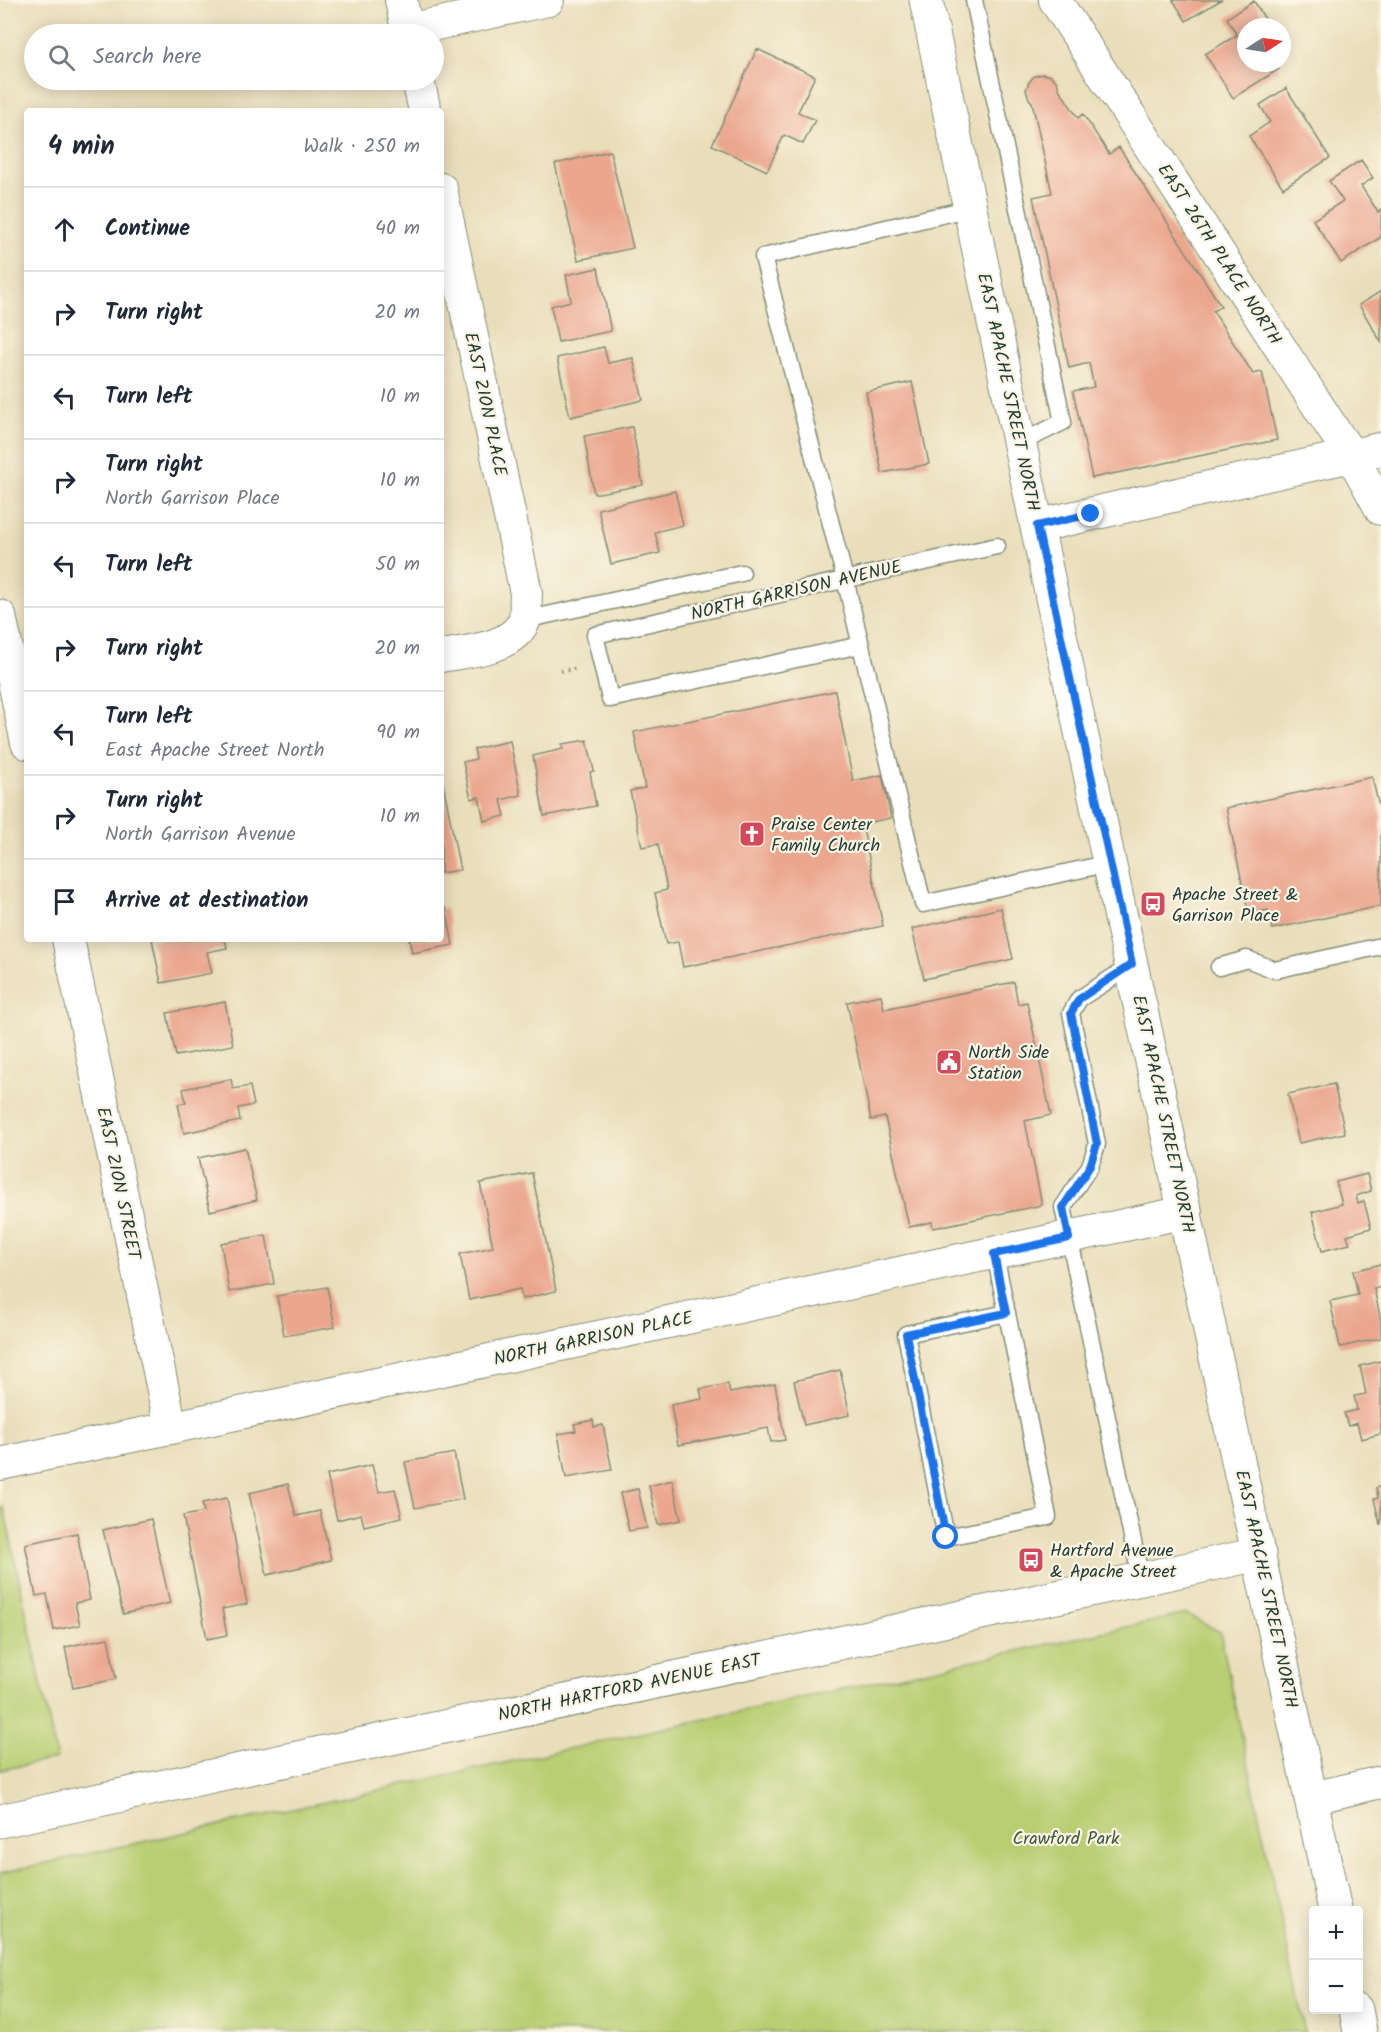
<!DOCTYPE html>
<html lang="en">
<head>
<meta charset="utf-8">
<style>
	body { margin:0; font-family:Kalam,sans-serif; background:#f6f6f7; color:#1f2937 }
	.controls { position:absolute; right:18px; bottom:18px; display:grid; overflow:hidden; border-radius:6px; box-shadow:0 3px 15px #0003 }
	.controls button { width:54px; height:54px; display:grid; place-items:center; padding:0; border:0; border-bottom:2px solid #e0e1e3; background:#fff; color:#1f2937; font:30px sans-serif }
	.compass { position:absolute; left:1237px; top:18px; width:54px; height:54px; border-radius:50%; background:#fff; box-shadow:0 3px 15px #0003; rotate:78deg }
	.stop { position:absolute; width:18px; height:18px; margin:-14px; border:4px solid #1a73e8; border-radius:50%; background:#fff }
	.stop.end { background:#1a73e8; border-color:#fff; box-shadow:0 2px 6px #0008 }
	.list { margin:0; padding:0; list-style:none }
	h2 { display:flex; justify-content:space-between; align-items:center; height:78px; margin:0; padding:0 24px; font-size:26px }
	h2 small { font-size:20px; font-weight:400; color:#747a83 }
	.list li { display:grid; grid-template-columns:39px 1fr auto; gap:18px; align-items:center; box-sizing:border-box; height:84px; padding:0 24px; border-top:2px solid #e0e1e3 }
	.list b { display:block; font-size:22px; white-space:nowrap }
	.list p { margin:0; font-size:20px; white-space:nowrap; color:#747a83 }
	.list em { font-size:20px; font-style:normal; color:#747a83 }
	.icon { flex:none; width:33px; height:33px; fill:none; stroke:currentColor; stroke-width:2; stroke-linecap:round; stroke-linejoin:round }
	.map { position:relative; flex:none; width:1381px; height:2032px; overflow:hidden }
	.search { position:absolute; background:#fff; box-shadow:0 3px 15px #0003; left:24px; top:24px; width:420px; height:66px; display:flex; align-items:center; gap:15px; box-sizing:border-box; padding:0 21px; border-radius:33px; color:#747a83; font-size:22px }
	.panel { position:absolute; background:#fff; box-shadow:0 3px 15px #0003; left:24px; top:108px; width:420px; height:834px; border-radius:6px }
	.map>svg:first-child { display:block }
</style>
</head>
<body>
<div class="map">
<svg width="1381" height="2032" viewBox="0 0 1381 2032">
	<rect width="100%" height="100%" fill="#fcf5e5"/>
	<filter id="ink" filterUnits="userSpaceOnUse"><feTurbulence type="fractalNoise" baseFrequency=".0167" numOctaves="2"/><feDisplacementMap in="SourceGraphic" scale="12" xChannelSelector="R" yChannelSelector="G"/><feConvolveMatrix kernelMatrix="1 2 1 2 8 2 1 2 1" color-interpolation-filters="sRGB"/></filter>
	<filter id="wash" filterUnits="userSpaceOnUse"><feTurbulence type="fractalNoise" baseFrequency=".008" numOctaves="4" result="noise"/><feDisplacementMap in="SourceGraphic" scale="24" xChannelSelector="R" yChannelSelector="G"/><feGaussianBlur stdDeviation="1.35" result="paint"/><feColorMatrix in="noise" values="0 0 0 0 0 0 0 0 0 0 0 0 0 0 0 0 0 1.4 0 .05"/><feComposite in="paint" operator="in"/></filter>
	<g filter="url(#wash)">
		<rect width="100%" height="100%" fill="#e9deba"/>
		<!-- green -->
		<path fill="#b8ce72" stroke="#6c8653" stroke-width="1.5" d="M4 1508 57 1759 0 1770V1509Z
			M1186 1614 1220 1632 1305 2032H0V1873Z"/>
		<g id="blocks">
			<!-- building -->
			<path fill="#eba68e" d="M1173 0H1221L1186 21Z
				M1254 1 1265 19 1253 27H1246V63H1276L1279 69 1233 98 1205 54 1237 35 1227 18Z
				M757 49 815 76 798 112 815 120 803 144 784 135 767 171 712 145Z
				M1043 74 1051 76 1057 82 1059 89 1078 118 1083 114 1109 154 1119 147 1221 306 1213 311 1253 374 1262 372 1277 440 1092 478 1073 391 1094 387 1089 363 1069 368 1033 197 1052 193 1032 102 1029 99 1026 90 1029 82 1034 76Z
				M1286 88 1330 158 1283 188 1249 136 1270 122 1260 105Z
				M610 151 633 248 578 260 555 164Z
				M1361 160 1373 178 1361 186 1378 212 1381 209V237L1341 263 1313 220 1343 201 1329 181Z
				M598 268 611 331 558 342 551 306 571 301 566 275Z
				M1381 291V342L1359 305Z
				M604 347 608 363 633 358 643 400 570 417 557 358Z
				M912 382 929 464 882 473 866 392Z
				M632 427 643 485 594 494 584 436Z
				M675 491 683 525 655 532 660 553 611 564 598 509Z
				M835 691 853 781 882 775 891 818 862 824 883 926 683 967 678 942 666 944 655 893 667 890 658 844 642 847 630 791 645 788 634 732Z
				M587 740 594 771 590 772 596 806 544 816 533 756 563 749 562 744Z
				M510 741 521 795 501 800 505 816 484 821 479 797 471 799 463 762 476 759 474 749Z
				M441 773 460 870 441 873Z
				M1372 777 1381 815V906L1272 929 1268 910 1249 914 1226 808Z
				M446 908 453 945 412 953 409 939H441V909Z
				M1001 908 1013 959 924 979 912 929Z
				M152 939H225L227 948 207 952 212 973 161 983Z
				M1014 982 1018 1004 1027 1002 1051 1115 1025 1121 1042 1205 933 1228 932 1222 909 1227 885 1117 871 1120 847 1002 881 995 884 1009Z
				M225 1002 233 1045 176 1056 167 1013Z
				M231 1079 233 1089 250 1086 254 1105 238 1108 240 1121 184 1133 178 1104 186 1102 183 1089Z
				M1334 1084 1345 1133 1299 1143 1288 1094Z
				M245 1148 257 1200 210 1211 198 1158Z
				M532 1173 556 1291 522 1299 520 1289 469 1300 460 1254 493 1247 480 1183Z
				M1367 1174 1371 1191 1356 1196 1358 1203 1364 1201 1371 1228 1347 1235 1350 1244 1322 1251 1312 1212 1342 1204 1336 1182Z
				M266 1235 274 1284 229 1292 221 1243Z
				M1381 1264V1287L1374 1289 1381 1321V1338L1340 1347 1330 1301 1358 1295 1353 1271Z
				M327 1287 335 1327 284 1336 277 1296Z
				M1381 1361V1434L1361 1439 1357 1423 1348 1426 1344 1413 1357 1410 1354 1396 1366 1394 1360 1366Z
				M840 1370 850 1415 804 1425 794 1381Z
				M728 1384 730 1393 775 1384 785 1440 771 1442 768 1428 678 1445 671 1405 702 1399 700 1389Z
				M593 1420 594 1427 603 1425 612 1470 566 1478 558 1434 576 1431 574 1424Z
				M454 1453 463 1499 415 1508 405 1462Z
				M372 1465 379 1492 395 1489 402 1517 364 1526 361 1514 337 1520 327 1475Z
				M672 1480 681 1520 658 1525 649 1486Z
				M288 1484 296 1516 320 1511 331 1560 267 1575 249 1493Z
				M1381 1486V1524H1380L1374 1499 1378 1498 1376 1488Z
				M638 1489 647 1528 629 1531 620 1493Z
				M227 1498 247 1604 222 1609 227 1635 207 1639 183 1516 204 1512 202 1503Z
				M151 1519 170 1603 123 1614 103 1530Z
				M77 1533 90 1600 75 1603 80 1625 54 1630 47 1594 36 1596 25 1544Z
				M108 1638 116 1679 73 1688 65 1647Z"/>
		</g>
	</g>
	<g filter="url(#ink)">
		<use href="#blocks" fill-opacity="0" stroke="#848e77" stroke-width="1.5"/>
		<g fill="none" stroke-linecap="round" stroke-linejoin="round">
			<!-- service casing -->
			<g stroke="#848e77" stroke-width="19">
				<path id="service" d="M974 0 1063 422 1020 443
					M971 208 763 257 845 579 923 904 1110 863
					M524 620 742 573
					M861 645 610 699 595 635 997 546
					M1132 965 1079 999 1071 1013 1097 1144 1090 1166 1063 1207 1141 1580
					M1219 967 1247 959 1275 970 1381 946
					M995 1254 1048 1517 946 1537 906 1334 1007 1313"/>
			</g>
			<!-- minor casing -->
			<g stroke="#848e77" stroke-width="34">
				<path id="minor" d="M401 0 408 34
					M1055 0 1333 429 1352 456 1381 509
					M408 30 548 0
					M418 80 425 111
					M441 189 526 593C525 601 527 613 524 621 512 649 467 651 441 656
					M0 616 27 743
					M68 939 171 1428
					M0 1464 1186 1212
					M1312 1798 1381 1782"/>
			</g>
			<!-- tertiary casing -->
			<g stroke="#848e77" stroke-width="35">
				<path id="tertiary" d="M1037 526 1381 449
					M0 1821 1259 1554"/>
			</g>
			<!-- secondary casing -->
			<g stroke="#848e77" stroke-width="35">
				<path id="secondary" d="M926 0 1056 616 1335 1910
					M1356 2010 1360 2032"/>
			</g>
			<!-- path -->
			<path stroke="#848e77" stroke-width="4" stroke-dasharray="1.5 4.5" stroke-linecap="butt" d="M561 671 578 668"/>
			<!-- service -->
			<use href="#service" stroke="#fff" stroke-width="16"/>
			<!-- minor -->
			<use href="#minor" stroke="#fff" stroke-width="32"/>
			<!-- tertiary -->
			<use href="#tertiary" stroke="#fff" stroke-width="33"/>
			<!-- secondary -->
			<use href="#secondary" stroke="#fff" stroke-width="33"/>
		</g>
	</g>
	<g fill="none" stroke-linecap="round" stroke-linejoin="round" filter="url(#ink)">
		<!-- route -->
		<path stroke="#1a73e8" stroke-width="8" d="M946 1537 906 1334 1006 1313 994 1254 1069 1238 1063 1207 1090 1166 1097 1144 1071 1013 1079 999 1132 964 1037 526 1091 514"/>
	</g>
	<!-- icons -->
	<defs>
		<g id="church-square" transform="scale(1.35)"><rect x="-9" y="-9" width="18" height="18" rx="4" fill="#d1495b" stroke="#fcf5e5"/><path d="M-1.2-6h2.4v3.5h3.3v2.4h-3.3V6h-2.4V-.1h-3.3v-2.4h3.3Z" fill="#fff"/></g>
		<g id="bus-square" transform="scale(1.35)"><rect x="-9" y="-9" width="18" height="18" rx="4" fill="#d1495b" stroke="#fcf5e5"/><path d="M-5-6H5V4H4V6H2V4H-2V6H-4V4H-5ZM-3.5-4V0h7V-4ZM-3.5 1.2v1.5H-2V1.2ZM2 1.2v1.5H3.5V1.2Z" fill="#fff"/></g>
		<g id="civic-square" transform="scale(1.35)"><rect x="-9" y="-9" width="18" height="18" rx="4" fill="#d1495b" stroke="#fcf5e5"/><path d="M-.6-6.5H3V-4.5H.6V-3L4-1V1h2V6H-6V1h2V-1L-.6-3ZM-1.2 2.5V6h2.4V2.5Z" fill="#fff"/></g>
	</defs>
	<g fill-rule="evenodd">
		<use href="#church-square" x="752" y="834"/>
		<use href="#bus-square" x="1153" y="904"/>
		<use href="#civic-square" x="949" y="1062"/>
		<use href="#bus-square" x="1031" y="1560"/>
	</g>
	<g text-anchor="middle" stroke-width="4.5" stroke-linejoin="round" paint-order="stroke">
		<!-- street labels -->
		<g font-size="18" fill="#1f3d34" stroke="#fcf5e5">
			<text transform="translate(1220 254) rotate(57)" y="6">EAST 26TH PLACE NORTH</text>
			<text transform="translate(1009 392) rotate(78)" y="6">EAST APACHE STREET NORTH</text>
			<text transform="translate(486 404) rotate(78)" y="6">EAST ZION PLACE</text>
			<text transform="translate(796 590) rotate(-13)" y="6">NORTH GARRISON AVENUE</text>
			<text transform="translate(1164 1114) rotate(78)" y="6">EAST APACHE STREET NORTH</text>
			<text transform="translate(119 1183) rotate(78)" y="6">EAST ZION STREET</text>
			<text transform="translate(593 1338) rotate(-12)" y="6">NORTH GARRISON PLACE</text>
			<text transform="translate(1267 1589) rotate(78)" y="6">EAST APACHE STREET NORTH</text>
			<text transform="translate(629 1687) rotate(-12)" y="6">NORTH HARTFORD AVENUE EAST</text>
		</g>
		<!-- poi labels -->
		<g font-size="18" fill="#1f3d34" stroke="#fcf5e5" text-anchor="start">
			<text x="771" y="830">Praise Center<tspan x="771" dy="21">Family Church</tspan></text>
			<text x="1172" y="900">Apache Street &amp;<tspan x="1172" dy="21">Garrison Place</tspan></text>
			<text x="968" y="1058">North Side<tspan x="968" dy="21">Station</tspan></text>
			<text x="1050" y="1556">Hartford Avenue<tspan x="1050" dy="21">&amp; Apache Street</tspan></text>
		</g>
		<!-- park labels -->
		<g font-size="18" fill="#3e5a40" stroke="#fcf5e5">
			<text x="1066" y="1844">Crawford Park</text>
		</g>
	</g>
</svg>
<div class="controls">
<button>+</button>
<button>−</button>
</div>
<svg class="compass" viewBox="-18 -18 36 36"><path d="M0-13l5 13h-10z" fill="#e53935"/><path d="M0 13l5-13h-10z" fill="#747a83"/></svg>
<div class="stop" style="left:946px;top:1537px"></div>
<div class="stop end" style="left:1091px;top:514px"></div>
<div class="search"><svg class="icon" aria-label="search" viewBox="0 0 24 24"><circle cx="10" cy="10" r="6"/><path d="M15 15l6 6"/></svg>Search here</div>
<section class="panel">
<h2>4 min<small>Walk · 250 m</small></h2>
<ul class="list">
<li><svg class="icon" aria-label="ahead" viewBox="0 0 24 24"><path d="M12 20V5M6 11l6-6 6 6"/></svg><div><b>Continue</b></div><em>40 m</em></li>
<li><svg class="icon" aria-label="right" viewBox="0 0 24 24"><path d="M7 20v-9h11M14 6l5 5-5 5"/></svg><div><b>Turn right</b></div><em>20 m</em></li>
<li><svg class="icon" aria-label="left" viewBox="0 0 24 24"><path d="M17 20v-9H6M10 6l-5 5 5 5"/></svg><div><b>Turn left</b></div><em>10 m</em></li>
<li><svg class="icon" aria-label="right" viewBox="0 0 24 24"><path d="M7 20v-9h11M14 6l5 5-5 5"/></svg><div><b>Turn right</b><p>North Garrison Place</p></div><em>10 m</em></li>
<li><svg class="icon" aria-label="left" viewBox="0 0 24 24"><path d="M17 20v-9H6M10 6l-5 5 5 5"/></svg><div><b>Turn left</b></div><em>50 m</em></li>
<li><svg class="icon" aria-label="right" viewBox="0 0 24 24"><path d="M7 20v-9h11M14 6l5 5-5 5"/></svg><div><b>Turn right</b></div><em>20 m</em></li>
<li><svg class="icon" aria-label="left" viewBox="0 0 24 24"><path d="M17 20v-9H6M10 6l-5 5 5 5"/></svg><div><b>Turn left</b><p>East Apache Street North</p></div><em>90 m</em></li>
<li><svg class="icon" aria-label="right" viewBox="0 0 24 24"><path d="M7 20v-9h11M14 6l5 5-5 5"/></svg><div><b>Turn right</b><p>North Garrison Avenue</p></div><em>10 m</em></li>
<li><svg class="icon" aria-label="arrive" viewBox="0 0 24 24"><path d="M6 21V4h12l-3 4 3 4H6"/></svg><div><b>Arrive at destination</b></div></li>
</ul>
</section>
</div>
</body>
</html>
